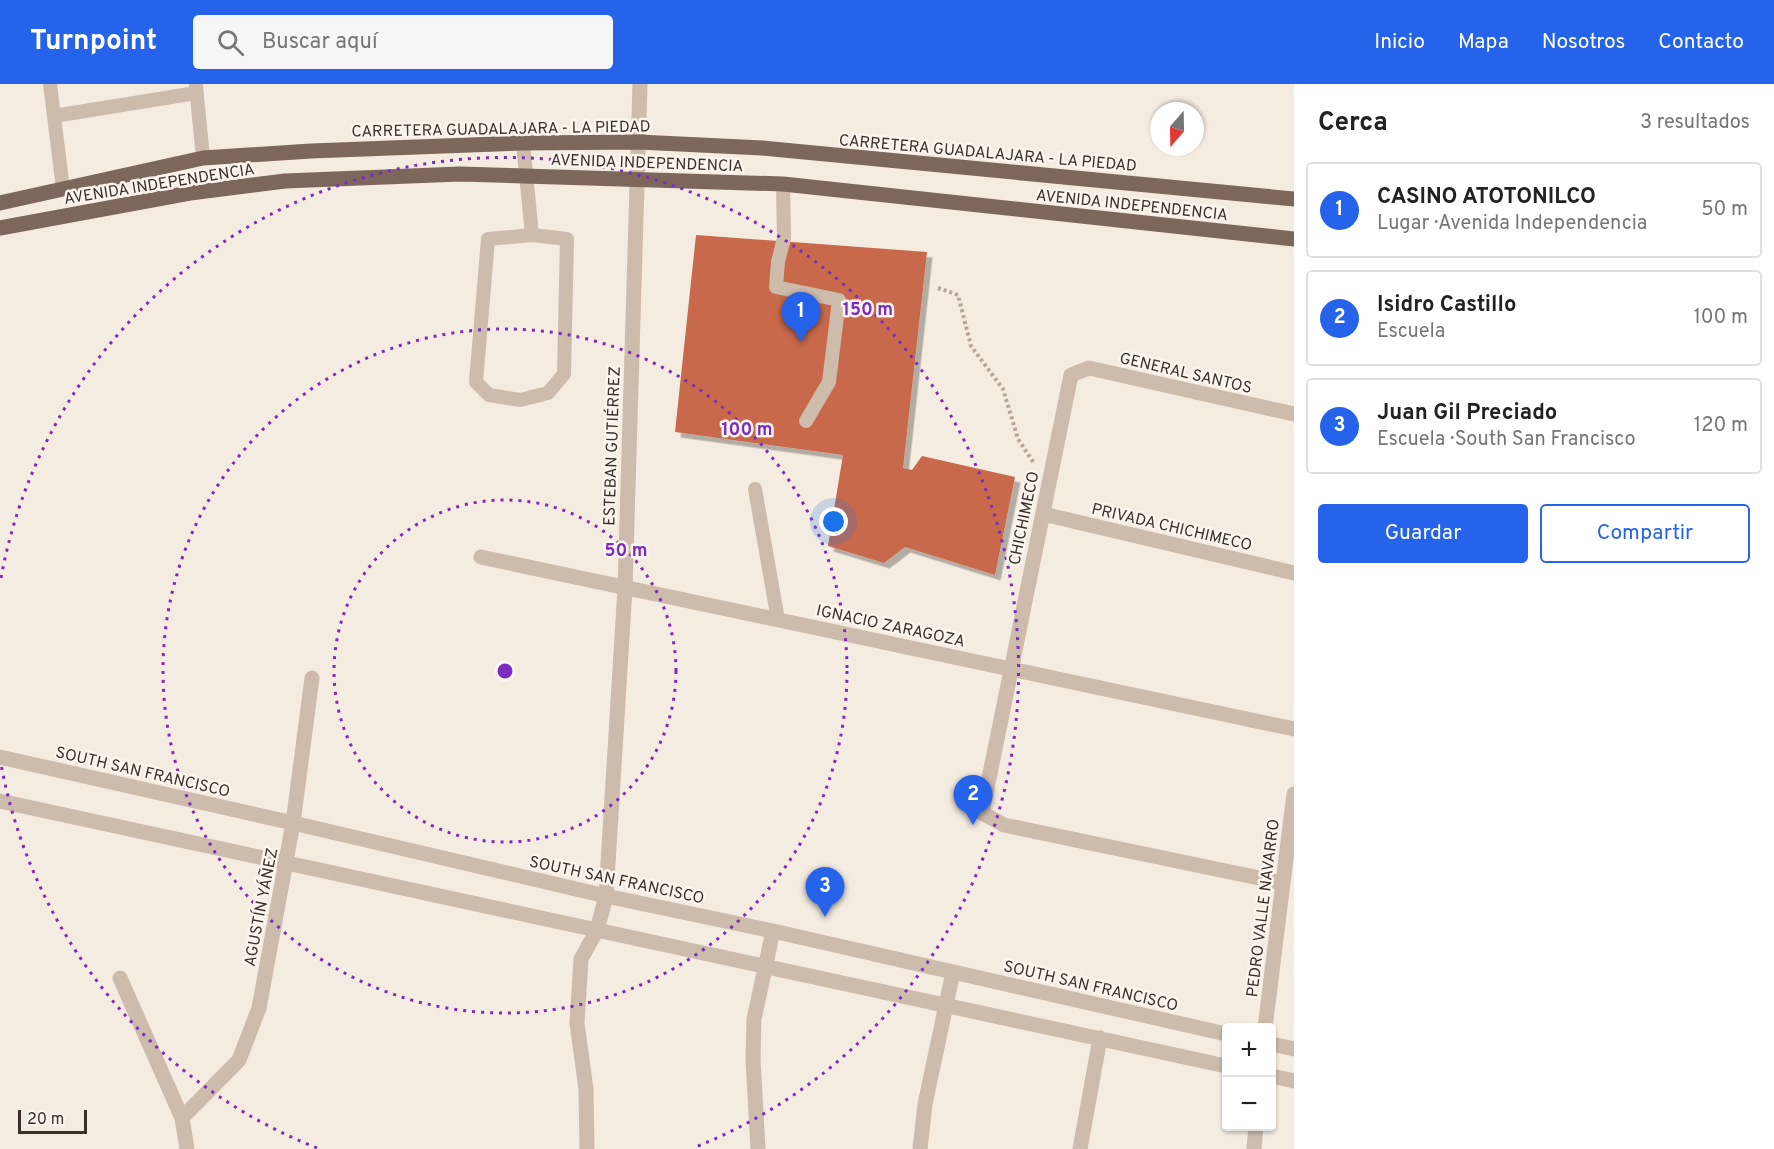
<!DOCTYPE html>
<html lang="es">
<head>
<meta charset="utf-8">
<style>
	body { margin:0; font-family:Overpass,sans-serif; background:#f6f6f6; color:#222 }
	.controls { position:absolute; right:18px; bottom:18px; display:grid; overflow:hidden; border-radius:6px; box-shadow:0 2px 4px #0004 }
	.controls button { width:54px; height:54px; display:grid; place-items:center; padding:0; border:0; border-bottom:2px solid #e0e0e0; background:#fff; color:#222; font:30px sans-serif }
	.compass { position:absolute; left:1150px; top:18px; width:54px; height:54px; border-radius:50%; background:#fff; box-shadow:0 2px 4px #0004; rotate:200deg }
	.scale { position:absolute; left:18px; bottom:15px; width:69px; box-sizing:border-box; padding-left:6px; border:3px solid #3b302b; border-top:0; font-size:16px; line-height:21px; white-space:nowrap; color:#3b302b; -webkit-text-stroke:4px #fbf5ee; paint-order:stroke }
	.you { position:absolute; left:834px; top:438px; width:21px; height:21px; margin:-15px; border:4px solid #fff; border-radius:50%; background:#1a73e8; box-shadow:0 0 0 9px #1a73e833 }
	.badge { display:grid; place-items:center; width:39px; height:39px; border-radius:50%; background:#2563eb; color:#fff; font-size:20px; font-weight:700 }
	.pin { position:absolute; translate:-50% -50px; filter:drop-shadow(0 2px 3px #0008) }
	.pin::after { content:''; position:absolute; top:32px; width:21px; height:18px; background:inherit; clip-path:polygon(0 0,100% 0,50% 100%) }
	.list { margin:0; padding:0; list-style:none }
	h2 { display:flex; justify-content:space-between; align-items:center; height:78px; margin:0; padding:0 24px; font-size:26px }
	h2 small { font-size:20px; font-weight:400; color:#767676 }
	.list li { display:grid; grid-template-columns:39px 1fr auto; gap:18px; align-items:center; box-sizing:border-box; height:96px; margin:0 12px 12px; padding:0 12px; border:2px solid #e0e0e0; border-radius:6px }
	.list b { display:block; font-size:22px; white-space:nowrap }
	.list p { margin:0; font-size:20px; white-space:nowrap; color:#767676 }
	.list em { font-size:20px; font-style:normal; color:#767676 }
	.actions { display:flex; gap:12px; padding:18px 24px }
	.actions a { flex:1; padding:14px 0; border:2px solid #2563eb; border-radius:6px; text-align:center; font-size:21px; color:#2563eb }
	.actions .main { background:#2563eb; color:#fff }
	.icon { flex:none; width:33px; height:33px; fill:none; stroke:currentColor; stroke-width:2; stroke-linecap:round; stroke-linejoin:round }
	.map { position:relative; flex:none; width:1294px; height:1065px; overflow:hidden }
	header { display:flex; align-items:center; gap:36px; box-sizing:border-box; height:84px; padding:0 30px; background:#2563eb; color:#fff }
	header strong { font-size:28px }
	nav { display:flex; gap:33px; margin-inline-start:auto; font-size:21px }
	.search { width:420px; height:54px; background:#f6f6f6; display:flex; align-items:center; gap:15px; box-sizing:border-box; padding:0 21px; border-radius:6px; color:#767676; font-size:22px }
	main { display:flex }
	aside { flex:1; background:#fff }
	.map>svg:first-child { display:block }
</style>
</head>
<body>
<header>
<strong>Turnpoint</strong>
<div class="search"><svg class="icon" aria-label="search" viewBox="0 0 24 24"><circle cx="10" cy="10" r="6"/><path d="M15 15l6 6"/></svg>Buscar aquí</div>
<nav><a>Inicio</a><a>Mapa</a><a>Nosotros</a><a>Contacto</a></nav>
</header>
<main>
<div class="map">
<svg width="1294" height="1065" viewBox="0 0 1294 1065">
	<defs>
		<filter id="shadow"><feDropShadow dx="5.5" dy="5.5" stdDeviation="0" flood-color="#0004"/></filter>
	</defs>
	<rect width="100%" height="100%" fill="#f4ebe1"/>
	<!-- building -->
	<path fill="#c8694b" filter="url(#shadow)" d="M696 151 927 168 903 384 912 386 922 372 1015 393 995 491 905 463 884 479 828 462 843 371 675 348Z"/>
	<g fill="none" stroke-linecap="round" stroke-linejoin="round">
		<!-- path -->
		<path stroke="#b9a596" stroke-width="4" stroke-dasharray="3 3" stroke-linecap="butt" d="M938 204 958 211 971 262 1003 305 1018 355 1034 379"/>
		<!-- lane -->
		<path stroke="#cdbbac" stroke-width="14" d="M50 0 63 105
			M196 2 203 74
			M54 32 196 9
			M523 59 532 151
			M783 100 784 154 778 178 776 203 839 216 829 298 806 337
			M532 151 567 155 564 290 548 309 520 316 489 311 476 298 488 155Z
			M755 405 778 536"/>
		<!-- street -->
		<path stroke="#cdbbac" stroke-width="15" d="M1043 430 1294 489
			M481 473 1294 645
			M0 673 293 739 606 812 773 847 1226 950
			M0 717 1226 982
			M1283 799 1004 741 982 729 1071 291 1089 284 1294 330
			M120 894 182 1034
			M1265 944 1294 710
			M1272 960 1294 965
			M1272 992 1294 997
			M187 1065 182 1034 239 976 259 924 293 739 312 594
			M587 1065 586 1005 577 939 581 875 597 846 606 812 625 504 640 0
			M758 1065 753 976 754 935 773 847
			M920 1065 925 1020 953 888
			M1080 1065 1100 954
			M1254 1065 1256 1042"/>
		<!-- primary -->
		<path stroke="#7d675c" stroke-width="15" d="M0 119 203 74 311 67 523 59 639 58 762 64 1294 115
			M0 144 190 109 285 97 460 90 783 100 1294 155"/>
	</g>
	<!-- distance rings -->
	<g fill="none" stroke="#7b2cbf" stroke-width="3" stroke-dasharray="3 6">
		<circle cx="505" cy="587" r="171"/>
		<circle cx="505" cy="587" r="342"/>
		<path d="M317 1064A513 513 0 0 1 1 680M1 494A513 513 0 1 1 693 1064"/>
	</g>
	<g text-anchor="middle" stroke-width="5" stroke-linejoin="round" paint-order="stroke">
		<!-- street labels -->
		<g font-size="16" fill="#3b302b" stroke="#fbf5ee">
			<text transform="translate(501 44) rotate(-1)" y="6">CARRETERA GUADALAJARA - LA PIEDAD</text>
			<text transform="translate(988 68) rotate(5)" y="6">CARRETERA GUADALAJARA - LA PIEDAD</text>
			<text transform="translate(647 78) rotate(2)" y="6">AVENIDA INDEPENDENCIA</text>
			<text transform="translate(159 99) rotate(-9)" y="6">AVENIDA INDEPENDENCIA</text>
			<text transform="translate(1132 120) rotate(6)" y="6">AVENIDA INDEPENDENCIA</text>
			<text transform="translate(1186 288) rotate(13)" y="6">GENERAL SANTOS</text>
			<text transform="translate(611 362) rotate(-88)" y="6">ESTEBAN GUTIÉRREZ</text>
			<text transform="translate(1023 434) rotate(-78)" y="6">CHICHIMECO</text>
			<text transform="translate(1172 442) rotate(13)" y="6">PRIVADA CHICHIMECO</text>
			<text transform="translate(891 541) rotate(12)" y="6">IGNACIO ZARAGOZA</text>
			<text transform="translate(143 687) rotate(13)" y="6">SOUTH SAN FRANCISCO</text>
			<text transform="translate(617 795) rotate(12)" y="6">SOUTH SAN FRANCISCO</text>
			<text transform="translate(260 823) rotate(-79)" y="6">AGUSTÍN YÁÑEZ</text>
			<text transform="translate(1262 824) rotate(-83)" y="6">PEDRO VALLE NAVARRO</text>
			<text transform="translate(1091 901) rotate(13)" y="6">SOUTH SAN FRANCISCO</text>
		</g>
	</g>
	<circle cx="505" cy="587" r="9" fill="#7b2cbf" stroke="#fbf5ee" stroke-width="3"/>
	<g font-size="18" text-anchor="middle" font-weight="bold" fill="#7b2cbf" stroke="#fbf5ee" stroke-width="5" stroke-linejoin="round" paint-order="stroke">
		<text x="868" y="231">150 m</text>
		<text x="747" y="351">100 m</text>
		<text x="626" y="472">50 m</text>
	</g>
</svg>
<div class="controls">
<button>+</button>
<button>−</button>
</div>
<svg class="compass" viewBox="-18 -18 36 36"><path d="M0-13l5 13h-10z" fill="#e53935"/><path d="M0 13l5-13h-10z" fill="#767676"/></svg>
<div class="scale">20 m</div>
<div class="you"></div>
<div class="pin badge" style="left:801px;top:258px">1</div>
<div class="pin badge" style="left:973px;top:741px">2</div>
<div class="pin badge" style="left:825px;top:833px">3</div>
</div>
<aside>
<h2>Cerca<small>3 resultados</small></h2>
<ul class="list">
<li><span class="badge">1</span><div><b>CASINO ATOTONILCO</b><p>Lugar · Avenida Independencia</p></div><em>50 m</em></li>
<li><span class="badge">2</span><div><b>Isidro Castillo</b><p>Escuela</p></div><em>100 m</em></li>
<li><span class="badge">3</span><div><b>Juan Gil Preciado</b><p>Escuela · South San Francisco</p></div><em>120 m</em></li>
</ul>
<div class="actions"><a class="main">Guardar</a><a>Compartir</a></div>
</aside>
</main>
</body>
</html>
